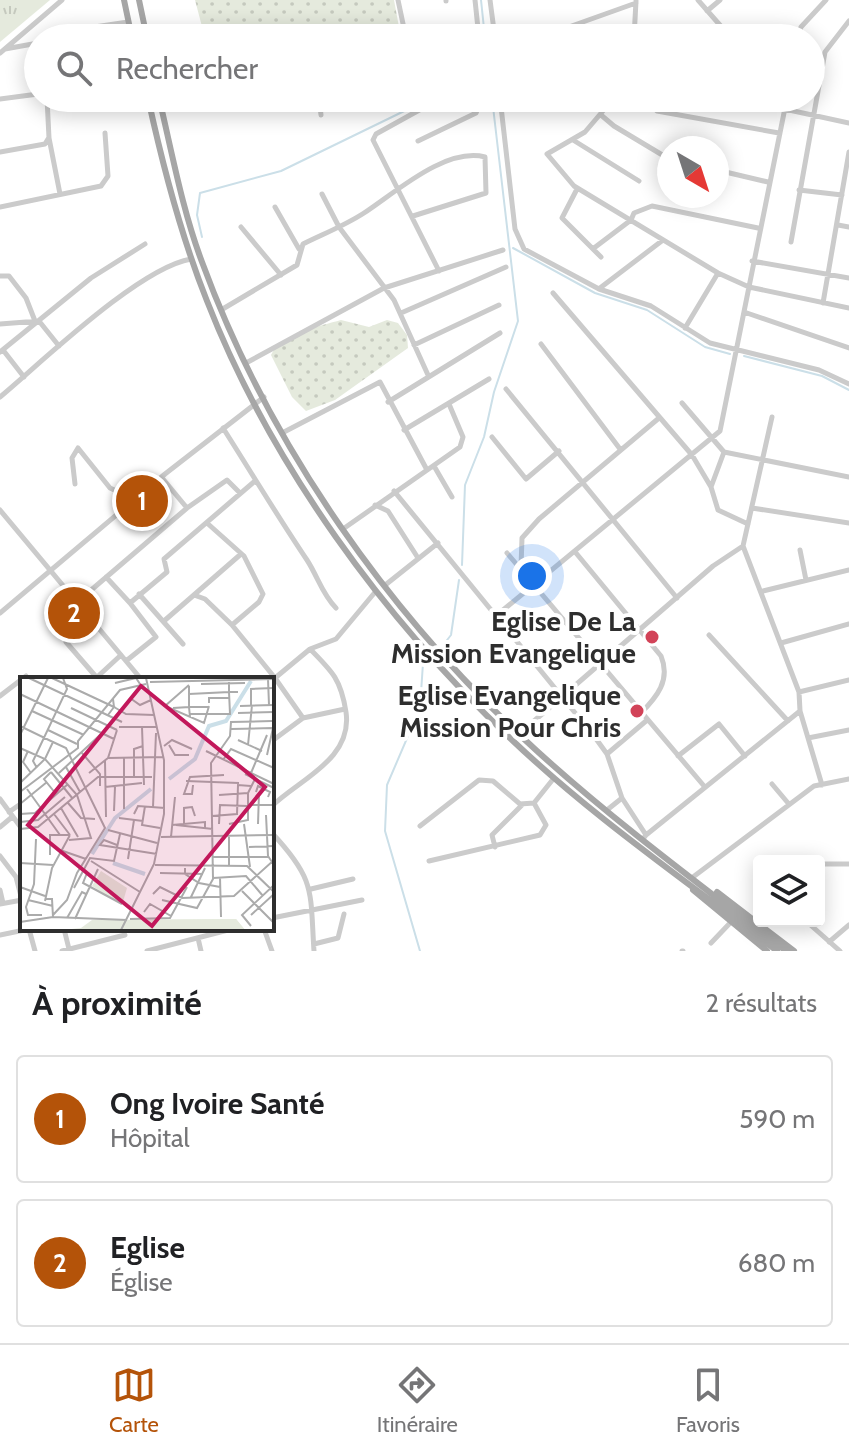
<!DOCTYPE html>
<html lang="fr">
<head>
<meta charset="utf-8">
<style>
	body { margin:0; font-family:Cabin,sans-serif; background:#f2f2f2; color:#202124 }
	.controls { position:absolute; right:24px; bottom:24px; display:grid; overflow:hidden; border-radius:8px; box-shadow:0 4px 20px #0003 }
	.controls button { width:72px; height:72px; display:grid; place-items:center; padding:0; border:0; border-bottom:2px solid #e0e0e0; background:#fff; color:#202124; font:40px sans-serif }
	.compass { position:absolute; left:657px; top:136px; width:72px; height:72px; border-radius:50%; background:#fff; box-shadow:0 4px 20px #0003; rotate:141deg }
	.you { position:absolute; left:532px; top:576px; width:28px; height:28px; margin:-20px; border:6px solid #fff; border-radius:50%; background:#1a73e8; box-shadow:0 0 0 12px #1a73e833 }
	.badge { display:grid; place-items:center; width:52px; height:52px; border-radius:50%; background:#b45309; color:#fff; font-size:26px; font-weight:700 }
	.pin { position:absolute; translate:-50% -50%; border:4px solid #fff; box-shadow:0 2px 8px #0006 }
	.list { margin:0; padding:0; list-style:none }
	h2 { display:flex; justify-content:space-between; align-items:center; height:104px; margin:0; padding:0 32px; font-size:34px }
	h2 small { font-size:26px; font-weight:400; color:#757577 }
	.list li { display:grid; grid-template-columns:52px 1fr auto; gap:24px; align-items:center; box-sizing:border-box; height:128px; margin:0 16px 16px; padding:0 16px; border:2px solid #e0e0e0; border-radius:8px }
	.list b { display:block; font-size:30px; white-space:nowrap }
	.list p { margin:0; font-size:26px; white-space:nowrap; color:#757577 }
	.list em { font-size:26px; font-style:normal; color:#757577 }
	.icon { flex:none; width:44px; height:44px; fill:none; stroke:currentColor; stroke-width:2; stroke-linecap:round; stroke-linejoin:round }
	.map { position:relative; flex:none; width:849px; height:951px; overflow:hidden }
	.search { position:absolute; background:#fff; box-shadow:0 4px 20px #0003; left:24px; right:24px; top:24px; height:88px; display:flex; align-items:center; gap:20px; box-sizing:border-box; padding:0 28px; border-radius:44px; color:#757577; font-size:30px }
	.sheet { height:392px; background:#fff }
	nav { display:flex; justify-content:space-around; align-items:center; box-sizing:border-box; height:112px; border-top:2px solid #e0e0e0; background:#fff; font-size:22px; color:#757577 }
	nav a { display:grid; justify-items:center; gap:4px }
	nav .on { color:#b45309 }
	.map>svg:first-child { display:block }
</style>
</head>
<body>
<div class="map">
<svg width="849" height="951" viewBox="0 0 849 951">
	<defs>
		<pattern id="grass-dots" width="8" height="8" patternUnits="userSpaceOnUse" patternTransform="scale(2)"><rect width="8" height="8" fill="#e5eadd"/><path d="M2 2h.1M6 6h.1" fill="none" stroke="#c5c9be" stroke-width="1.8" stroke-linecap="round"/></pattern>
		<pattern id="park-tufts" width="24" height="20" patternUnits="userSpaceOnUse" patternTransform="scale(2)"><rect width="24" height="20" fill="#e5eadd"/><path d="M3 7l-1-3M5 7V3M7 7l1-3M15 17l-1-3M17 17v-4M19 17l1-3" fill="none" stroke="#c5c9be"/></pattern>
	</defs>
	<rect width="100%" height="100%" fill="#fff"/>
	<!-- grass -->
	<path fill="url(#grass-dots)" d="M195 0H394L401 38H205Z
		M341 320 369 327 387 320 398 323 407 335 408 348 335 400 306 411 292 397 271 355C281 334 320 326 341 320Z"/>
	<!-- park -->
	<path fill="url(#park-tufts)" d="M0 0H50L0 42Z"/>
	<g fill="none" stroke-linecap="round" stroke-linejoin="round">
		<!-- stream -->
		<path stroke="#cbdfe8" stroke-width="2" d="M481 0 485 38
			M202 237 197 215 200 193 281 171 431 98
			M513 248 595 293 647 310 705 347 730 354
			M744 356 822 376 849 390
			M462 565 465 485 484 437 494 392 518 321 492 98
			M444 644 451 635 459 580
			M420 951 385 831 387 785 420 708 423 663"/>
		<!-- minor -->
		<path stroke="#cbcbcb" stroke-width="5" d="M398 0 406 38
			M446 0V1
			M475 0 479 38
			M490 0 495 38
			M698 0 726 32 719 38
			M707 11 720 0
			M54 38 81 29 128 22
			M538 38 636 3
			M634 38 636 1
			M798 38 801 27 826 0
			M5 49 38 43
			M0 53 62 0
			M47 98 49 138 60 194
			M319 98 321 115
			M500 98 515 229 524 249 599 289 651 306 710 343 819 370 849 384
			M614 98 585 132 547 154 574 186 718 273 749 287 849 308
			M644 98 657 111 779 133
			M734 98 849 123
			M0 99 38 94
			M601 115 614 126 669 159
			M573 140 639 181
			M418 141 476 113 482 98
			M0 152 45 144 48 139
			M717 170 768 182
			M577 189 562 218 601 257
			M799 190 842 195
			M322 194 339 227 394 300 428 375
			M0 207 101 186 108 176 105 133
			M275 207 299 249
			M838 225 849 227
			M241 227 281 275
			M791 242 825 52 849 21
			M594 248 631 220 634 213 652 206 758 228
			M752 261 849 278
			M439 271 373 140 376 134 441 98
			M0 276H9L26 298 35 321
			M600 288 663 240
			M553 293 692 455 711 487 718 510 748 524
			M823 303 849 152
			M221 310 297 265 303 244C323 234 344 226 364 213 395 193 445 147 485 157L486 193 413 216
			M744 312 849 348
			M401 313 506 267
			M0 324 39 321 59 346
			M685 328 718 273
			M541 344 620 449
			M414 345 499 305
			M3 350 24 377
			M0 352 91 278 145 244
			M246 363 384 288 503 250
			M506 389 677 598
			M0 397C43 361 139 268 191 259
			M388 402 500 333
			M682 403 724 452 849 477
			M223 428C251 472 278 517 307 560 318 577 322 594 336 608
			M404 430 489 379
			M284 432 380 382 427 470
			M492 437 526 479 559 451
			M434 466 452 497
			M163 479 187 508
			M75 484 72 458 78 448 110 488 136 500
			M711 487 724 452
			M394 491 594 736 607 754 622 798 646 835 643 839
			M375 505 388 511 418 558
			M752 508 849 523
			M0 510 141 679
			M343 529 460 447 463 437 449 404
			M743 546 799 692 800 711 822 785
			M800 550 806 580
			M507 553 704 786
			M576 553 661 656C671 680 657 697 640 714
			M521 567 522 538 539 519 659 418
			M106 577 130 603 167 572 164 559 255 481
			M384 586 438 543
			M763 591 849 570
			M139 594 183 644
			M194 595 205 599 232 625 259 602 263 594 244 556 207 523
			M76 603 187 508 227 480 240 493
			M0 613 165 474 264 397
			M497 615 720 431 787 98
			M164 621 241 554
			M232 625 275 678
			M709 635 788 721
			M66 642 98 679
			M781 643 849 624
			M310 649 336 639 376 591
			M126 661 156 637 130 603
			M95 679 121 655
			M799 692 849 680
			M0 696 26 676
			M519 734 713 566 743 546 772 417
			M808 738 849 730
			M272 741 303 718 345 709
			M607 754 646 721
			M678 756 719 724 745 756
			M772 784 788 803
			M0 799 22 829
			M272 806C300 779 353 759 346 712 341 680 333 672 310 649L275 678 303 718
			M607 810 622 798
			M9 812 22 803
			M420 826 479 780 493 781 520 804 534 803
			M0 827 12 817
			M272 833C316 880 310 891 314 951
			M646 835 800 711
			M495 847 492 835 522 805
			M0 856 16 877 22 900
			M429 861 540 835 546 825 534 803 554 778
			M819 864H849
			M693 877 814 786 849 779
			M311 889 353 879
			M0 890 3 903
			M0 904 22 900
			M272 918 362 900
			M806 921 840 951
			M29 929 35 951
			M64 929 69 949
			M264 929 272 951
			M0 935 29 929
			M198 938 201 951
			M829 942 849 925
			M711 943 731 922
			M314 944 338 938 344 914
			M62 951 125 935
			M147 951 232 929
			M682 951H683"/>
		<!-- major -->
		<path stroke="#a6a6a6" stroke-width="6" d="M124 0 132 38
			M139 0 147 38
			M148 98C163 167 181 236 207 301 271 465 385 620 512 740 594 818 688 882 777 951
			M159 98C172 152 182 209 202 262 270 447 391 618 537 751 615 822 702 886 786 951
			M693 890 767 951
			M717 892 794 951"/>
	</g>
	<!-- markers -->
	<g fill="#d24358" stroke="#fff" stroke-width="3">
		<circle cx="652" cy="637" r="8"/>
		<circle cx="637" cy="711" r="8"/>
	</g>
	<g text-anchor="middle" stroke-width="8" stroke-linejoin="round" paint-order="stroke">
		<!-- poi labels -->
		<g font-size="28" font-weight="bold" fill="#2e2e2e" stroke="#fff" text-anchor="end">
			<text x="636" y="631">Eglise De La<tspan x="636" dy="32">Mission Evangelique</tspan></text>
			<text x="621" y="705">Eglise Evangelique<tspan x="621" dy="32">Mission Pour Chris</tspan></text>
		</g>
	</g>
	<!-- overview -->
	<g transform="translate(20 677)">
		<rect width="254" height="254" fill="#fff"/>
		<path d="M81 194 107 211 102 228 72 209Z" fill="#e5eadd"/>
		<path d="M216 242 225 253H42L61 251 72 243Z" fill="#e5eadd"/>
		<path d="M216 242 225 253H104L110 243Z" fill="#e5eadd"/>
		<path fill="none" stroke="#cbdfe8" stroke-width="4" d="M149 102 175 82 189 49 206 44 231 4M72 177 95 141 131 112M93 186 125 197"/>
		<path fill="none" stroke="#ababab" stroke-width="2" d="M9 1 102 45M32 1 94 30 88 38M248 2 249 28M130 5 254 2M95 6 116 1 120 7M181 7 225 6M169 8 145 29 184 46 189 29M0 17 94 62M169 17 209 15V3M110 21 120 28 131 23M93 22 94 30 106 37 134 38M189 26V21H210M220 29 254 28M231 29V12L254 11M51 31 97 53M153 31 169 30V9M12 34 64 58M218 36 254 35M169 37H210L209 15H218M170 40 169 30H189M0 49 33 65 25 82 0 106M99 50H137M122 50 124 108M211 52 253 51M28 53 57 67M0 58 28 1M218 63 242 74M33 65 46 71 85 151 57 196 47 223 33 238M149 68 155 78H169M228 68 232 28M144 69 152 63 172 72M0 71 25 82 57 118 71 161 49 163M8 74 3 85 11 96M186 74 254 107M62 76 80 97V109M247 78 253 51M88 81 97 53M104 81V132M203 83 211 72 254 91M85 84 86 140M46 90 60 115M17 91 13 84 47 12 43 1M31 95 53 122M31 95 24 102 36 117M39 96 81 57M69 96 88 81 143 80M231 96 247 58M225 97 254 111M114 99V72L123 69M166 104 219 106M173 108 172 117H164L170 100 204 98M85 110 122 106M7 112 40 158M0 115 58 71V64L100 13 126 7M236 115 238 109 250 115 248 120M199 118 228 116M48 126 61 141 75 142M0 127 27 105M227 128H254M125 129 122 148 140 151M133 130 136 56M41 131 58 160M94 134 95 110M0 137 15 136 48 107M34 137 50 158M114 137 118 129 145 131M246 138 248 179 254 188M192 139 217 137 218 108 231 109M99 141 123 144M0 145 18 143 45 120M199 147 200 128 227 129M209 147 228 143V116L235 102M224 147 230 190M238 147 239 116M152 148 185 145V152M156 148 193 152M164 148V131L172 130 175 139M0 152 18 150 78 100H132M88 153 137 166M141 160 254 158M151 160 155 120M16 162 14 207 6 230 8 238H22M97 168 84 163 80 168 137 177M229 170 254 169M40 173 66 182M30 178V158H50M193 180H249M108 182 114 143M71 184 120 215M0 186 33 188M135 188 227 189 254 215M209 190V160M165 191V197L179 206 200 210M67 196 63 206 102 227M140 196 183 197M200 200 201 240M193 201 226 199 243 219M0 210 25 219M54 211 70 181 94 184 100 157M222 214 254 246M133 217 140 210 162 221 214 219 254 183M171 220 185 191M25 222H32L33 240M8 223 33 229M142 223 177 231 193 202 191 86 210 59 211 45 252 44M25 224 32 191 50 158M124 235 130 227 151 239M231 238 254 217M47 241 62 215 66 217M55 242 78 192M110 242 150 241 167 210M0 245 33 240 107 243M231 249 222 238 254 208M101 253 134 187 144 137V83L126 1"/>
		<path fill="#c2185b" fill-opacity="0.15" stroke="#c2185b" stroke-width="4" d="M121 9 245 110 132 249 8 148Z"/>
		<rect width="254" height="254" fill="none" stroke="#2e2e2e" stroke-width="4"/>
	</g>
</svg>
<div class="controls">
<button><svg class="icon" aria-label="layers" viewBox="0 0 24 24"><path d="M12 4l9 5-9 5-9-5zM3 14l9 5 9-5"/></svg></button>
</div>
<svg class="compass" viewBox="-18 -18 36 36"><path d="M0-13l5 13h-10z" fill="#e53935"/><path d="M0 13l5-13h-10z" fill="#757577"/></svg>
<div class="you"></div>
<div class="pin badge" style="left:142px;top:501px">1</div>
<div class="pin badge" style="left:74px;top:613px">2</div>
<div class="search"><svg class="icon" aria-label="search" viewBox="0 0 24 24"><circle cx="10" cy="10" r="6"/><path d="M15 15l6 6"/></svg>Rechercher</div>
</div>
<section class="sheet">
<h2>À proximité<small>2 résultats</small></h2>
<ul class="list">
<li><span class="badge">1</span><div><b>Ong Ivoire Santé</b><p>Hôpital</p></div><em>590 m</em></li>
<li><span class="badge">2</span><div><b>Eglise</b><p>Église</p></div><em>680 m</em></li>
</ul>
</section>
<nav>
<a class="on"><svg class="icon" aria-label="map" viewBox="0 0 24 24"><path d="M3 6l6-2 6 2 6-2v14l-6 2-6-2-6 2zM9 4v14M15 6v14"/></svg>Carte</a>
<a><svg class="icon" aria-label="directions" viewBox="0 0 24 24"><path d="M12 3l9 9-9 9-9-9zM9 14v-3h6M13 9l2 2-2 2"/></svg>Itinéraire</a>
<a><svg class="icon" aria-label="saved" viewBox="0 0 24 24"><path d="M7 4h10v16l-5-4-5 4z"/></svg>Favoris</a>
</nav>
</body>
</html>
